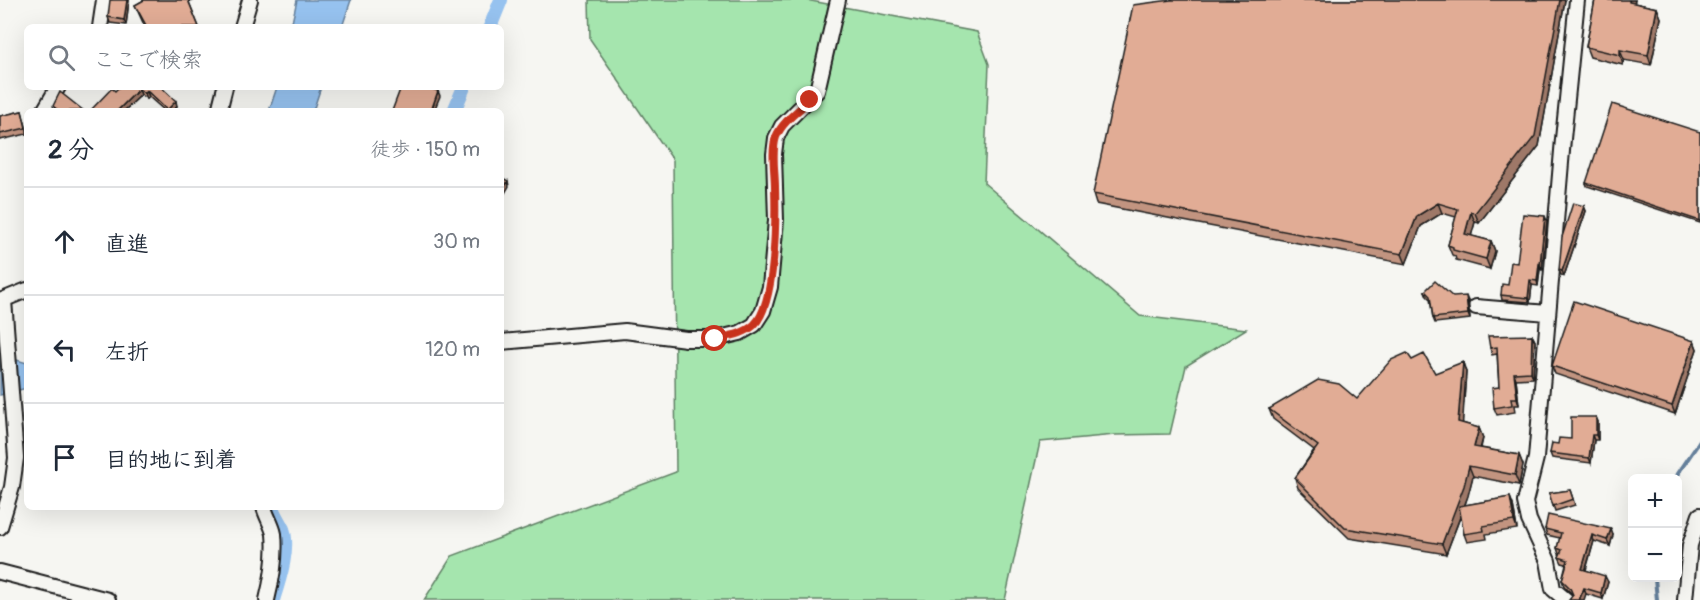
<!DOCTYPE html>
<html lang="ja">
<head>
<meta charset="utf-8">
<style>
	body { margin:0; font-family:Pangolin,"Klee One",sans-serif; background:#f6f6f7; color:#1f2937 }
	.controls { position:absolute; right:18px; bottom:18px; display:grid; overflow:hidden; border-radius:9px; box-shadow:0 6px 24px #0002 }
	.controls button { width:54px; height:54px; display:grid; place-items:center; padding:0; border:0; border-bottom:2px solid #e0e1e3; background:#fff; color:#1f2937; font:30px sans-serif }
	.stop { position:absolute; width:18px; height:18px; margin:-14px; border:4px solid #c8321e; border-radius:50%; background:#fff }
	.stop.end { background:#c8321e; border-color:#fff; box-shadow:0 2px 6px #0008 }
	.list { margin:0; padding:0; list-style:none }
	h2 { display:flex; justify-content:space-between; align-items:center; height:78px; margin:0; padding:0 24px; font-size:26px }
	h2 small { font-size:20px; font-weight:400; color:#747a83 }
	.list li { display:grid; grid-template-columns:39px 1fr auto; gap:18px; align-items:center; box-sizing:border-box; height:108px; padding:0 24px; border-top:2px solid #e0e1e3 }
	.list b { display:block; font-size:22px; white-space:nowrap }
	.list em { font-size:20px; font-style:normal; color:#747a83 }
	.icon { flex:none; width:33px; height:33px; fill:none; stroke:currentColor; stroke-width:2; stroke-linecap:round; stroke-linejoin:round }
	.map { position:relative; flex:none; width:1700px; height:600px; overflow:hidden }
	.search { position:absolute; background:#fff; box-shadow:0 6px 24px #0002; left:24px; top:24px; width:480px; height:66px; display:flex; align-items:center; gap:15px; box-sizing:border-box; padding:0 21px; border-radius:9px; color:#747a83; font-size:22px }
	.panel { position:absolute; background:#fff; box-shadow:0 6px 24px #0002; left:24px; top:108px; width:480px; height:402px; border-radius:9px }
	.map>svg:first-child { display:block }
</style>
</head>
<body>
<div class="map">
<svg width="1700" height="600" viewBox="0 0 1700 600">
	<rect width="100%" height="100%" fill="#f6f6f2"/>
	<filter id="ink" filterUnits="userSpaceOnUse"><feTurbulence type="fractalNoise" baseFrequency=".0167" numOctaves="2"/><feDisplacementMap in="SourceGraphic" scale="12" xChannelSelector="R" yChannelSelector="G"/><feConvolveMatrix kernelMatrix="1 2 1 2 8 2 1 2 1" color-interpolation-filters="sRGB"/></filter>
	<g filter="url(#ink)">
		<!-- green -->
		<path fill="#a5e5ae" stroke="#608065" stroke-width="1.5" d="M589 0H806L977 32 989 64 984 183 1140 316 1246 329 1186 366 1170 434 1115 435 1040 442 1005 600H424L452 556 676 472 673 160 590 39Z"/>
		<!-- water -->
		<path fill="#96c2ef" stroke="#65809b" stroke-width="1.5" d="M297 0H351L342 27H291Z
			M277 87H321L313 111H269Z
			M0 355 27 363V388L0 395Z"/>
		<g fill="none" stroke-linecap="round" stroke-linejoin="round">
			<!-- stream -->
			<path stroke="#65809b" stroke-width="4" d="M1675 478 1700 441
				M1655 578 1657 600"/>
			<!-- canal -->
			<path stroke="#96c2ef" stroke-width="14" d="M490 27 501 0
				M454 111 464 87
				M272 507C274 514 279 521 283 529 290 548 279 581 273 600"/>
			<!-- minor casing -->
			<g stroke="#1c1c1c" stroke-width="18">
				<path id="minor" d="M100 27 104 0
					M242 27 250 0
					M44 111 58 87
					M219 111 225 87
					M0 301 27 290
					M1476 307 1548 313
					M501 342 625 331 686 339H715L740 333 754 325 763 311 770 287 776 220 774 154 776 138 782 126 817 91 838 0
					M264 507C266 516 272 524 274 534 276 555 272 580 267 600
					M0 527 12 487 16 458 4 300
					M0 572 108 600
					M1566 600 1553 589 1548 561 1529 520 1525 502 1536 458 1563 139 1577 0
					M1685 600 1690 545 1700 515"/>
			</g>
			<!-- minor -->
			<use href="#minor" stroke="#f6f6f2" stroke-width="14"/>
		</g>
		<!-- wall -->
		<path fill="#c29480" stroke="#1c1c1c" stroke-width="1.5" d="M129 0 126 25 110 23 108 17Z
			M144 0H192L189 2 199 27H145L135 5Z
			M1171 0H1565L1539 146 1479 223 1475 222 1471 236 1491 241 1495 251 1490 269 1456 260 1455 256 1452 255 1448 245 1456 217 1442 213 1421 226 1406 264 1096 204 1093 194Z
			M1595 0H1635L1634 3 1657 8 1661 18 1651 65 1624 60 1623 65 1590 57 1586 47Z
			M161 87 177 106 173 111H165L149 97 147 99 141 95 124 111H90L115 91Z
			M22 111 27 130V134L0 140V116Z
			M1700 132V223L1587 186 1586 183Z
			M1584 206 1586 211 1564 276 1561 275 1559 270Z
			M1547 221 1542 270 1540 269 1538 286 1532 285 1530 302 1502 300 1501 295 1508 285 1517 263Z
			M1425 291 1468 301 1470 319 1435 323 1433 318 1430 299 1427 296Z
			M1532 335 1535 341 1533 378 1516 379 1519 405H1514L1515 412 1497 415 1494 408 1499 387 1497 354 1492 355 1490 348Z
			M1694 341 1697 349 1675 414 1555 374 1552 366Z
			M1466 372 1462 423 1479 428 1483 438 1481 448 1519 455 1523 465 1519 485 1473 476 1465 505 1510 497 1513 505 1517 529 1486 534 1487 539 1467 542 1464 534 1461 515 1446 554 1349 538 1298 488 1295 478 1314 450 1273 419 1269 409 1357 399 1435 373Z
			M1596 417 1598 422V440H1594L1591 463 1552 458 1550 453 1558 444 1571 439Z
			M1570 490 1575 505 1555 511 1549 493Z
			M1545 529 1613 535 1610 546 1594 541 1586 570 1608 582 1603 599 1586 594 1573 595 1564 586 1562 580 1566 564 1562 563 1559 557 1560 555 1559 554 1557 548 1560 538 1547 535Z"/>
		<!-- shaded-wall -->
		<path fill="#9e7868" stroke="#1c1c1c" stroke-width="1.5" d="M127 0H129L126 25 124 20Z
			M1560 0H1565L1539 146 1479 223 1475 213Z
			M1629 0H1635L1632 12 1629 2Z
			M1657 8 1661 18 1651 65 1648 55Z
			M1620 50 1624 60 1623 65 1620 55Z
			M139 89 141 95 124 111H117Z
			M147 91 149 97 147 99 145 94Z
			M438 91 440 96 434 111H431Z
			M176 101 177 106 173 111H168L167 110Z
			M508 181 509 186 501 200V192Z
			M1438 203 1442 213 1421 226 1406 264 1402 254 1417 216Z
			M1584 206 1586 211 1564 276 1562 271Z
			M1471 212 1475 222 1469 244 1465 234Z
			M1545 216 1547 221 1542 270 1540 265Z
			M1491 241 1495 251 1490 269 1486 259Z
			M1539 264 1540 269 1538 286 1537 281Z
			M1530 280 1532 285 1530 302 1528 298Z
			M1466 296 1468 301 1470 319 1468 314Z
			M1532 335 1535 341 1533 378 1531 372Z
			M1694 341 1697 349 1675 414 1672 406Z
			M1463 362 1466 372 1462 432 1458 422Z
			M1514 373 1516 379 1519 405 1517 398Z
			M1596 417 1598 422V440L1596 435Z
			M1479 428 1483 438 1478 457 1474 447Z
			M1592 435 1594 440 1591 463 1589 458Z
			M1519 455 1523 465 1519 485 1515 475Z
			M1469 466 1473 476 1468 496 1446 554 1442 544Z
			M1510 497 1513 505 1517 529 1514 521Z
			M1611 529 1613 535 1610 546 1607 540Z
			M1592 535 1594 541 1584 575 1582 569Z
			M1605 576 1608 582 1603 599 1601 593Z
			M1584 588 1586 594 1584 600H1579Z"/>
		<!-- building -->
		<path fill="#e1ac95" stroke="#1c1c1c" stroke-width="1.5" d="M110 0H127L124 20 108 17Z
			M144 0H188L199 27H147L135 5Z
			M1171 0H1560L1535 136 1475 213 1471 212 1465 234 1491 241 1486 259 1453 250V247L1448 245 1458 209 1438 203 1417 216 1402 254 1093 194 1133 5Z
			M1595 0H1629V2L1657 8 1648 55 1620 50V55L1586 47Z
			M119 87H161L176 101 167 110 147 91 145 94 139 89 117 111H90L112 88 115 91Z
			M401 87H427L438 91 431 111H392Z
			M60 92 84 111H59L53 106Z
			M1612 104 1700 132V221L1586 183Z
			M22 111 26 128 0 134V116Z
			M501 177 508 181 501 192Z
			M1573 203 1584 206 1562 271 1559 270 1562 237Z
			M1523 214 1545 216 1540 265 1539 264 1537 281 1530 280 1528 298 1501 295 1502 284 1508 285 1511 262 1517 263Z
			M1435 281 1453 297 1466 296 1468 314 1433 318 1430 296 1425 291Z
			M1574 301 1694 341 1672 406 1552 366Z
			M1532 335 1531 372 1514 373 1517 398H1511L1512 405 1494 408 1492 388 1499 387 1497 347 1490 348 1488 336Z
			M1407 353 1412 360 1424 354 1435 373 1463 362 1458 422 1479 428 1474 447 1519 455 1515 475 1469 466 1464 486 1442 544 1345 528 1295 478 1318 446 1269 409 1318 380 1339 384 1357 399 1391 360Z
			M1571 417H1596V435H1592L1589 458 1550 453 1552 443 1558 444 1559 438 1571 439Z
			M1570 490 1573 499 1553 506 1549 493Z
			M1510 497 1514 521 1483 526 1484 531 1464 534 1459 506Z
			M1548 515 1611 529 1607 540 1592 535 1582 569 1605 576 1601 593 1584 588 1579 600H1569L1573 595 1570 588 1562 580 1568 560 1559 557 1562 550 1557 548 1561 533 1545 529Z"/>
	</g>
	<g fill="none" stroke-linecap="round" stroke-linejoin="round" filter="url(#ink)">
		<!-- route -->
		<path stroke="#c8321e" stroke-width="8" d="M715 339C728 336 743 335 754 325 776 304 776 218 775 187 775 172 771 152 776 137 782 122 798 111 810 100"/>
	</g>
</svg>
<div class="controls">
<button>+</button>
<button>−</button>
</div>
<div class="stop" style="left:715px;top:339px"></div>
<div class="stop end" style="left:810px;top:100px"></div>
<div class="search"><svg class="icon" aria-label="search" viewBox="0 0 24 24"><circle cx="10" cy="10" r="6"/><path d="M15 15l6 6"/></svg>ここで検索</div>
<section class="panel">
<h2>2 分<small>徒歩 · 150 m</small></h2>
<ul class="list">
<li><svg class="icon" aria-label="ahead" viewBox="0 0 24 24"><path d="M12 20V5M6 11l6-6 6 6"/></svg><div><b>直進</b></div><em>30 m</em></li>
<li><svg class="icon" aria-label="left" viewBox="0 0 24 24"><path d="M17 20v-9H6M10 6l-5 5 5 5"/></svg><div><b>左折</b></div><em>120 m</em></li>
<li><svg class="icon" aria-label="arrive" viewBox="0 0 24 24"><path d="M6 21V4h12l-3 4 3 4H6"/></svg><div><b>目的地に到着</b></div></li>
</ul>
</section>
</div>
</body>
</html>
